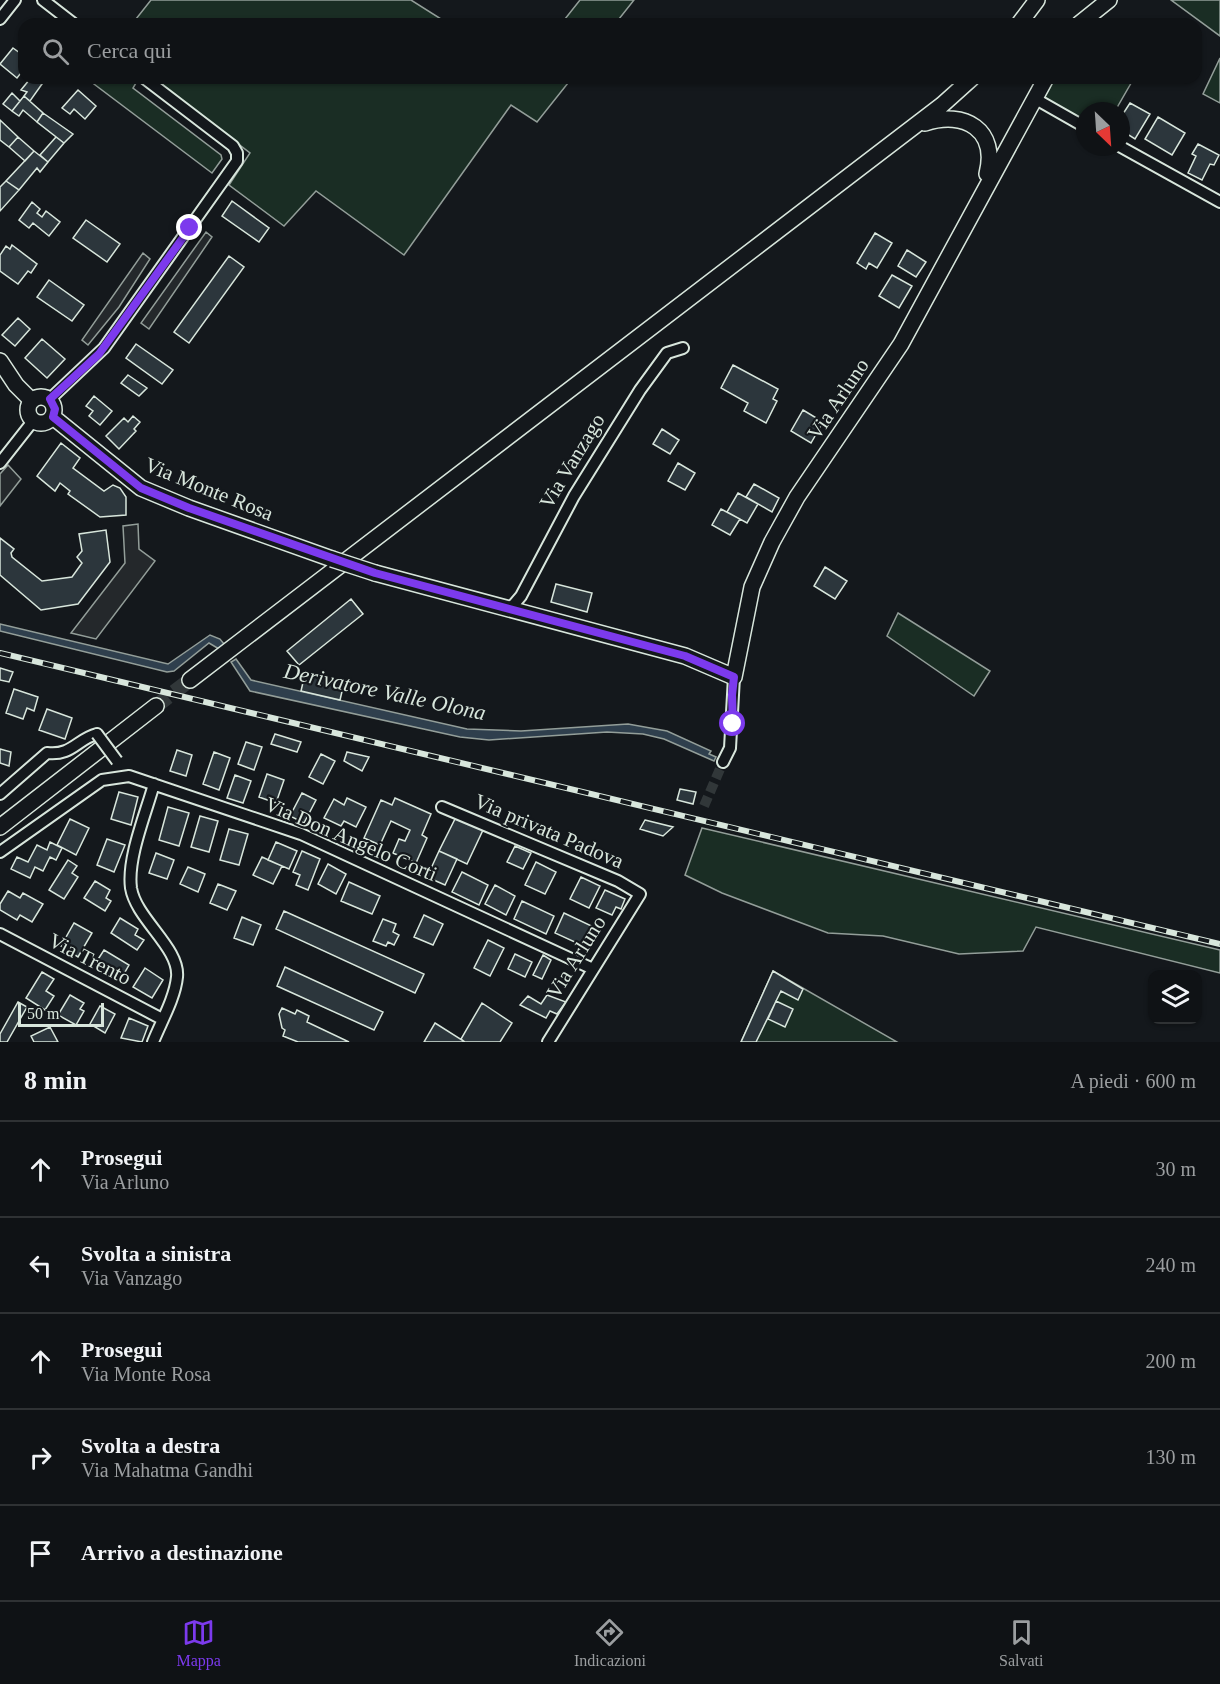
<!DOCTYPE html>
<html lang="it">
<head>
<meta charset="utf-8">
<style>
	body { margin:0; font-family:"Times New Roman",serif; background:#1d2022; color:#f1f3f6 }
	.controls { position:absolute; right:18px; bottom:18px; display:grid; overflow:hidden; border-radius:12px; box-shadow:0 2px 4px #0004 }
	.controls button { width:54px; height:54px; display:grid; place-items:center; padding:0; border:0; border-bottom:2px solid #2f3234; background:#0f1215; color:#f1f3f6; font:30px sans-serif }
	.compass { position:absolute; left:1076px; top:102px; width:54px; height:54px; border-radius:50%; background:#0f1215; box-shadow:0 2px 4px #0004; rotate:155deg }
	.scale { position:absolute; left:18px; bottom:15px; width:86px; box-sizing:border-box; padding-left:6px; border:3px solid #d8e6dc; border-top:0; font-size:16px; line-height:21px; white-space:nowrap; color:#d8e6dc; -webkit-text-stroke:4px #14181c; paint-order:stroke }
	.stop { position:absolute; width:18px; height:18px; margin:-14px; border:4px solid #7c3aed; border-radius:50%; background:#fff }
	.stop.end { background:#7c3aed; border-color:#fff; box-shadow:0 2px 6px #0008 }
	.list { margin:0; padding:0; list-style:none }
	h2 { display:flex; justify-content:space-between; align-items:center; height:78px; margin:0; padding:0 24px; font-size:26px }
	h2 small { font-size:20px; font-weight:400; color:#9b9ea0 }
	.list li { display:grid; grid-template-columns:39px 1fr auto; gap:18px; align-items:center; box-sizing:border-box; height:96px; padding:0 24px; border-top:2px solid #2f3234 }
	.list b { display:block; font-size:22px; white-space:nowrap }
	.list p { margin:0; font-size:20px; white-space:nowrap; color:#9b9ea0 }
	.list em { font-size:20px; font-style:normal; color:#9b9ea0 }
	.icon { flex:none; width:33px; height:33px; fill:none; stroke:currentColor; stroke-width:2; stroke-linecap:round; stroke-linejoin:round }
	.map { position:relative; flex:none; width:1220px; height:1042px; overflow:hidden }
	.search { position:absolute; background:#0f1215; box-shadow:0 2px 4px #0004; left:18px; right:18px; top:18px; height:66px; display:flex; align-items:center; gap:15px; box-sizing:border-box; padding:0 21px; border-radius:18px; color:#9b9ea0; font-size:22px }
	.sheet { height:558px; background:#0f1215 }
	nav { display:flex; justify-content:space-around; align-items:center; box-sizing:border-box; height:84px; border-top:2px solid #2f3234; background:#0f1215; font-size:16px; color:#9b9ea0 }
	nav a { display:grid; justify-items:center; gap:3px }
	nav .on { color:#7c3aed }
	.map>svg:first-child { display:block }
</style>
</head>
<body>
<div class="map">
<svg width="1220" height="1042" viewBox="0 0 1220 1042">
	<rect width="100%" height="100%" fill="#14181c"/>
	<!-- green -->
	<path fill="#1a2d24" stroke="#939e99" stroke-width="1.5" d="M151 0H411L449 24H132Z
		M580 0H634L615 24H561Z
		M1171 0H1220V36Z
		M1220 58V103L1203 94Z
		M86 78H129L136 83 133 88 221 155 222 159 212 173Z
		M162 78H572L537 122 511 105 404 255 316 191 284 226 229 185 250 153 159 83Z
		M1053 78H1134L1115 111H1085V121L1042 97Z
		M898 613 990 671 974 696 887 636Z
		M702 828 1220 950V973L1036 927 1023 951 959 954 883 936 828 933 722 893 685 875Z
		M773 971 897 1042H741Z"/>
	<!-- parking -->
	<path fill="#24282b" stroke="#939e99" stroke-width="1.5" d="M206 232 212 237 149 329 141 323Z
		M143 253 150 259 119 307 88 345 82 340Z
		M8 465 21 479 0 506V474Z
		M138 524 139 549 155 561 96 639 71 633 125 563 123 526Z"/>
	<!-- water -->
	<path fill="#2f3f4d" stroke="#939e99" stroke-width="1.5" d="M0 624 168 664 210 635 220 639 224 644 219 649 209 643 174 671 167 672 0 631Z
		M236 659 251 680 467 729 521 731 628 724 667 731 711 751 709 754 716 757 714 761 664 739 643 734 607 732 489 740 460 737 250 691 231 662Z"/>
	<!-- building -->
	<path fill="#2c363c" stroke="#d8e6dc" stroke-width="1.5" d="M13 48 24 56V69L17 78 0 64Z
		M30 79 42 84 30 101 24 96 27 92 21 90Z
		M78 90 96 106 85 119 74 109 70 114 62 108Z
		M12 93 20 101 12 111 3 104Z
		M24 96 43 113 37 122 23 110 19 116 12 111Z
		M1130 103 1150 114 1135 139 1121 130V117Z
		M43 113 73 134 64 143 37 122Z
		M1158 117 1185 133 1172 155 1145 139Z
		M0 120 18 137 9 147 0 140Z
		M18 137 34 151 25 161 9 147Z
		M56 137 64 143 48 162 40 155Z
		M1198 144 1219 155 1214 165 1210 164 1202 180 1188 173 1196 156 1192 154Z
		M34 151 48 162 40 172 37 168 19 190 6 181Z
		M6 181 19 190 0 211V187Z
		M232 201 269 228 259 242 222 216Z
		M32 202 40 209 37 213 42 217 46 211 60 222 49 236 33 223 29 228 19 220Z
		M86 220 120 244 107 262 73 238Z
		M875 233 892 243 877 268 869 263 866 269 857 263Z
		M12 245 37 264 31 273 28 271 18 284 0 271V255L6 246 10 249Z
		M907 250 926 262 916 277 898 266Z
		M229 256 244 267 189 343 174 332Z
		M892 275 912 286 899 308 879 296Z
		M49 280 84 305 72 321 37 297Z
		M18 318 30 329 15 346 2 335Z
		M42 339 65 359 47 378 25 358Z
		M136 344 173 370 162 384 126 358Z
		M733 365 778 389 773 399 777 401 766 423 744 411 748 403 721 388Z
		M128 375 147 388 139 396 121 383Z
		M94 396 112 411 100 425 89 416 93 411 86 406Z
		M803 410 823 422 811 443 791 431Z
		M133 416 140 422 134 429 136 431 119 449 106 436 124 418 128 422Z
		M662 429 679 440 670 454 653 444Z
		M61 443 80 458 73 468 104 491 113 485 120 488 126 497V515L100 517 68 494 70 491 60 483 55 491 37 476Z
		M678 463 695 473 685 490 668 481Z
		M754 484 779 498 772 512 746 497Z
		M738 493 758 504 747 523 727 512Z
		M721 509 740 519 730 535 712 525Z
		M106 530 110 562 78 604 41 610 0 575V538L14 549 11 553 12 557 42 581 72 577 82 563 77 557 82 551 79 534Z
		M825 567 847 581 835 599 814 586Z
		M556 584 592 593 587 612 551 602Z
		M351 599 363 614 299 665 287 651Z
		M0 668 13 672 9 682 0 680Z
		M305 674 344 683 340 700 301 691Z
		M14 689 38 697 34 711 27 708 23 719 6 713Z
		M47 709 72 718 65 739 39 730Z
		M275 734 301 742 297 752 271 744Z
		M246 742 262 747 254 770 238 764Z
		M0 749 11 752 9 766 0 763Z
		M177 750 192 755 186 776 170 771Z
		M214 752 230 758 219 790 203 784Z
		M347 752 369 757 362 771 344 761Z
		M321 754 335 761 323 784 309 777Z
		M267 774 284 780 276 803 259 797Z
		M235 775 251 781 243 803 227 798Z
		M680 789 696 792 693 804 677 800Z
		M119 792 138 797 131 825 111 819Z
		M302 793 316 800 304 823 290 816Z
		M347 798 366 807 356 827 344 821 341 826 324 818 334 799 344 805Z
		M395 798 431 814 422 835 427 838 416 863 393 853 399 839 405 841 410 830 391 821 380 845 364 838 381 800 392 805Z
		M168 807 189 813 179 846 159 840Z
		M200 816 218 821 209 852 191 847Z
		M456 817 483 830 467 864 439 851Z
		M70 819 89 828 76 855 57 845Z
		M645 820 673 827 663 836 640 829Z
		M229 829 248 834 239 865 220 860Z
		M107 839 125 845 114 872 97 865Z
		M50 842 62 848 56 860 50 857 43 871 35 867 30 878 11 869 17 857 28 862 37 845 47 850Z
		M276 842 297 851 289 869 268 860Z
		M515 846 531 853 523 869 507 862Z
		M302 851 320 859 308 890 296 885 300 875 293 872Z
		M439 851 457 859 445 885 427 877Z
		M156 853 174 860 167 879 149 873Z
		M262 857 282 866 273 884 253 875Z
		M68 860 77 866 72 873 78 877 64 899 49 890Z
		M536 862 556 872 545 894 525 885Z
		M328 864 346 874 336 894 318 884Z
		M188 867 205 874 198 892 180 884Z
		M462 872 488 885 479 905 452 892Z
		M581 877 600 886 589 908 570 899Z
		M95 881 110 890 106 898 111 901 105 911 84 898Z
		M349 882 380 896 372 914 341 901Z
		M218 884 236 891 227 910 210 903Z
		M495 885 515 896 506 915 485 904Z
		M605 890 625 899 621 909 616 907 612 915 596 908Z
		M8 891 20 898 23 893 43 904 32 922 20 915 17 920 0 910V904Z
		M522 901 554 916 546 934 514 919Z
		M284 911 424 974 415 993 276 929Z
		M564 913 600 930 590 949 555 933Z
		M424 915 443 924 433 945 414 937Z
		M242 917 261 925 253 945 234 938Z
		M120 918 138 929 135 935 144 940 137 950 111 933Z
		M383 919 396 924 393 932 399 935 394 945 388 942 386 946 373 941Z
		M74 923 92 933 78 957 61 946Z
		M488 940 504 948 490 976 474 968Z
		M104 950 129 965 121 979 95 964Z
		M515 954 532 962 525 977 508 969Z
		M543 955 551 960 542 979 533 975Z
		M285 967 383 1012 374 1030 277 986Z
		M145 968 163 980 152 998 133 987Z
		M773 971 803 989 798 1000 781 991 756 1042H741Z
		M42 972 54 979 46 991 54 996 45 1010 26 998Z
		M70 995 84 1003 80 1009 84 1011 76 1025 58 1015Z
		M547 995 566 1002 557 1014 550 1011 546 1018 520 1005 528 996 541 1004Z
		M776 1001 793 1009 785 1027 768 1019Z
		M18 1002 27 1007 7 1042H0V1034Z
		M482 1003 512 1023 500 1042H465L461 1039Z
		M100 1006 115 1014 105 1033 90 1024Z
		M282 1008 295 1014 297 1010 309 1016 307 1022 349 1042H298L283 1036 285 1030 282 1028 279 1014Z
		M129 1018 148 1026 142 1042 121 1038Z
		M435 1023 465 1042H424Z
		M50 1027 58 1042H34L31 1036Z"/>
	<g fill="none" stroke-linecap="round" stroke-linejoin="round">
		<!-- street-tunnel -->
		<path stroke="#313739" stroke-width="10" stroke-dasharray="10 5" stroke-linecap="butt" d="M704 806 723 762"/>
		<!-- secondary-tunnel -->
		<path stroke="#313739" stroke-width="15" stroke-dasharray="15 8" stroke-linecap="butt" d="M156 706 190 680"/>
		<!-- street casing -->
		<g stroke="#d8e6dc" stroke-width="14">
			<path id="street" d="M43 0 74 24
				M0 19 15 0
				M1034 98 1085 127
				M1121 147 1220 202
				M50 399 104 348 237 161V153L233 146 144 78
				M0 463 33 421
				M510 609 521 596 574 496 640 390 667 353 683 348
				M723 762 730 748 734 677
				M0 794 47 753C72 756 77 739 97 734
				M442 807 618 881 640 894 548 1042
				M0 852 102 780 129 776 301 834 593 969
				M0 934 162 1019
				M153 1042C161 1022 175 998 177 977 180 948 136 919 131 888 127 858 146 813 154 784"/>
		</g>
		<!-- secondary casing -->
		<g stroke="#d8e6dc" stroke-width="18">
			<path id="secondary" d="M1019 24 1037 0
				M1079 24 1109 0
				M925 123C965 110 998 130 987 174
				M0 361 16 385 32 401
				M28 410a13 13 0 1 1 26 0a13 13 0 1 1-26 0Z
				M53 417 141 488 189 508 332 559
				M375 573 685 656 734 677 752 587 772 542 797 497 901 344 1046 78
				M190 680 942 105 972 78
				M0 827 156 706"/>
		</g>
		<!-- street -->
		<use href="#street" stroke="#14181c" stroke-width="10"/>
		<!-- secondary -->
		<use href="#secondary" stroke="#14181c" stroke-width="15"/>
		<!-- rail casing -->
		<g stroke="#d8e6dc" stroke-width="6">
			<path id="rail" d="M0 653 1220 944"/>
		</g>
		<!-- rail -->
		<use href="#rail" stroke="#14181c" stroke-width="4" stroke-dasharray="11" stroke-linecap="butt"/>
		<!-- street-bridge casing -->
		<g stroke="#d8e6dc" stroke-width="14" stroke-linecap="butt">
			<path id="street-bridge" d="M97 734 117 761"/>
		</g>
		<!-- secondary-bridge casing -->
		<g stroke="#d8e6dc" stroke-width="18" stroke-linecap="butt">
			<path id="secondary-bridge" d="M332 559 375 573"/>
		</g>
		<!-- street-bridge -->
		<use href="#street-bridge" stroke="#14181c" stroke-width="10"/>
		<!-- secondary-bridge -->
		<use href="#secondary-bridge" stroke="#14181c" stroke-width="15"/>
	</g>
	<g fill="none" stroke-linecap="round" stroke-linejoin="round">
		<!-- route -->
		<path stroke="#7c3aed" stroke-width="8" d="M190 228 99 354 50 399 55 409 53 417 141 488 189 508 375 573 685 656 734 677 732 695 733 724"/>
	</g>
	<g text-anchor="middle" stroke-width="4.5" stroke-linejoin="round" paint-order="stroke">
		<!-- street labels -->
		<g font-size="21" fill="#d8e6dc" stroke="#14181c">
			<text transform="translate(838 399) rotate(-56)" y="7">Via Arluno</text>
			<text transform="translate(572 461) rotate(-59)" y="7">Via Vanzago</text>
			<text transform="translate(209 489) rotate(22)" y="7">Via Monte Rosa</text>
			<text transform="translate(549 831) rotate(23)" y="7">Via privata Padova</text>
			<text transform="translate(351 839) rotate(23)" y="7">Via Don Angelo Corti</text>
			<text transform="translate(576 957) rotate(-58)" y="7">Via Arluno</text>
			<text transform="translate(90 959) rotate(27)" y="7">Via Trento</text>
		</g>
		<!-- water labels -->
		<g font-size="22" font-style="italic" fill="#d8e6dc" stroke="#14181c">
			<text transform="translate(385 691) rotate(12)" y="8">Derivatore Valle Olona</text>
		</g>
	</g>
</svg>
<div class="controls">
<button><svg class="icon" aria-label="layers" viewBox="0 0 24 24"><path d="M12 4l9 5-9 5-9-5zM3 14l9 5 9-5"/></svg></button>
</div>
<svg class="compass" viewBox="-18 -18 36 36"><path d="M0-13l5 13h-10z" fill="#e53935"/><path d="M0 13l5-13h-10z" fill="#9b9ea0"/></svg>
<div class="scale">50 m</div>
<div class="stop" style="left:733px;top:724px"></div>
<div class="stop end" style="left:190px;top:228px"></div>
<div class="search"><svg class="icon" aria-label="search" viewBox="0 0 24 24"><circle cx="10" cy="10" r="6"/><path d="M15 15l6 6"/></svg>Cerca qui</div>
</div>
<section class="sheet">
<h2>8 min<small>A piedi · 600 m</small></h2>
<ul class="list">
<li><svg class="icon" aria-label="ahead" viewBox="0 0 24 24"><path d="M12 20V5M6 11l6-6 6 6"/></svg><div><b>Prosegui</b><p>Via Arluno</p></div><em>30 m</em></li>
<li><svg class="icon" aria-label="left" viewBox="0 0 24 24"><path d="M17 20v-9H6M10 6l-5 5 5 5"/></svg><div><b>Svolta a sinistra</b><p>Via Vanzago</p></div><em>240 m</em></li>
<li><svg class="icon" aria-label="ahead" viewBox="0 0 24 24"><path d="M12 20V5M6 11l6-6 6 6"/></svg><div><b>Prosegui</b><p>Via Monte Rosa</p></div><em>200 m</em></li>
<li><svg class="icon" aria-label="right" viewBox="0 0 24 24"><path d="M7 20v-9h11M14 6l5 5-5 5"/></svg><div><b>Svolta a destra</b><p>Via Mahatma Gandhi</p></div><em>130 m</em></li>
<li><svg class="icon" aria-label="arrive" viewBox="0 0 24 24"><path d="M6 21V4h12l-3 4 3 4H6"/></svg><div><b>Arrivo a destinazione</b></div></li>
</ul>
</section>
<nav>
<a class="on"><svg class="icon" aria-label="map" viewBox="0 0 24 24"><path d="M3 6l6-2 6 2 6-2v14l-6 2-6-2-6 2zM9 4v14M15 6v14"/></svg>Mappa</a>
<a><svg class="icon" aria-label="directions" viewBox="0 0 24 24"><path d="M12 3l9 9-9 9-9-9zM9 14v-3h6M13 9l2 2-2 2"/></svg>Indicazioni</a>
<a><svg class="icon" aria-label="saved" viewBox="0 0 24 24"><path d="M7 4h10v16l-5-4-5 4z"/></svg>Salvati</a>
</nav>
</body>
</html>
